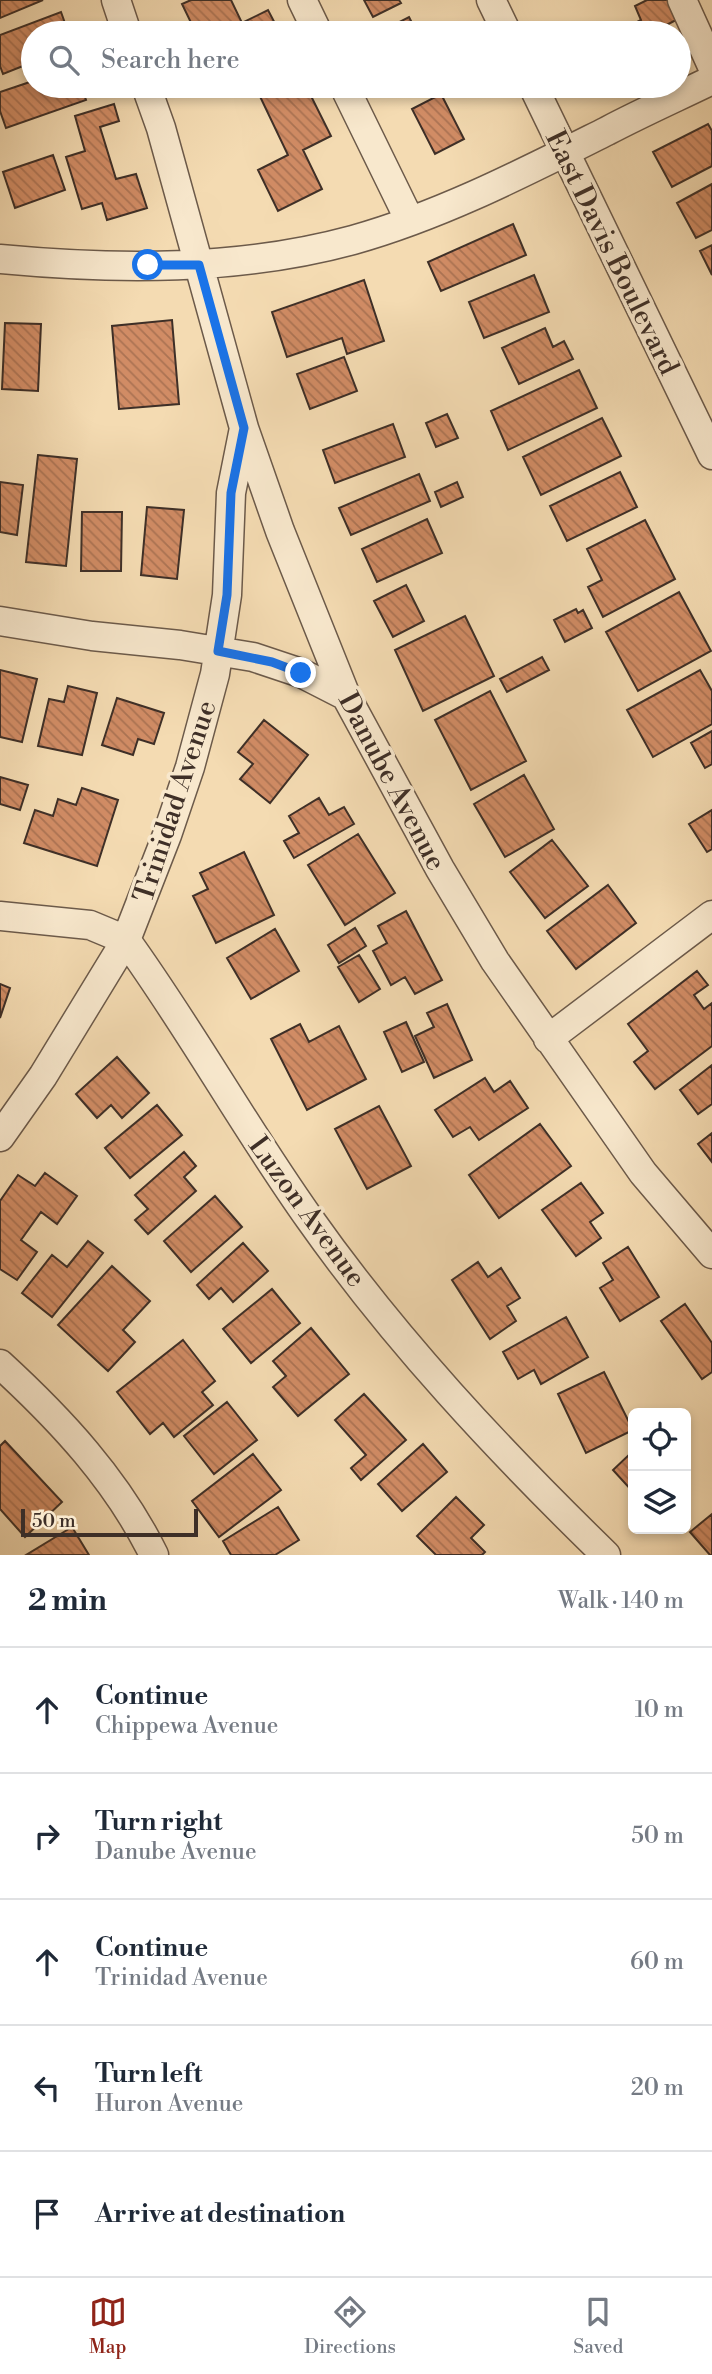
<!DOCTYPE html>
<html lang="en">
<head>
<meta charset="utf-8">
<style>
	body { margin:0; font-family:"Libre Bodoni",serif; background:#f2f2f3; color:#1f2937 }
	.controls { position:absolute; right:21px; bottom:21px; display:grid; overflow:hidden; border-radius:10px; box-shadow:0 4px 10px #0003 }
	.controls button { width:63px; height:63px; display:grid; place-items:center; padding:0; border:0; border-bottom:2px solid #e0e1e3; background:#fff; color:#1f2937; font:35px sans-serif }
	.scale { position:absolute; left:21px; bottom:18px; width:177px; box-sizing:border-box; padding-left:7px; border:4px solid #3e2f27; border-top:0; font-size:19px; line-height:24px; white-space:nowrap; color:#3e2f27; -webkit-text-stroke:5px #f8e8cd; paint-order:stroke }
	.stop { position:absolute; width:21px; height:21px; margin:-16px; border:5px solid #1a73e8; border-radius:50%; background:#fff }
	.stop.end { background:#1a73e8; border-color:#fff; box-shadow:0 2px 7px #0008 }
	.list { margin:0; padding:0; list-style:none }
	h2 { display:flex; justify-content:space-between; align-items:center; height:91px; margin:0; padding:0 28px; font-size:30px }
	h2 small { font-size:23px; font-weight:400; color:#747a83 }
	.list li { display:grid; grid-template-columns:46px 1fr auto; gap:21px; align-items:center; box-sizing:border-box; height:126px; padding:0 28px; border-top:2px solid #e0e1e3 }
	.list b { display:block; font-size:26px; white-space:nowrap }
	.list p { margin:0; font-size:23px; white-space:nowrap; color:#747a83 }
	.list em { font-size:23px; font-style:normal; color:#747a83 }
	.icon { flex:none; width:38px; height:38px; fill:none; stroke:currentColor; stroke-width:2; stroke-linecap:round; stroke-linejoin:round }
	.map { position:relative; flex:none; width:712px; height:1555px; overflow:hidden }
	.search { position:absolute; background:#fff; box-shadow:0 4px 10px #0003; left:21px; right:21px; top:21px; height:77px; display:flex; align-items:center; gap:18px; box-sizing:border-box; padding:0 24px; border-radius:38px; color:#747a83; font-size:26px }
	.sheet { height:721px; background:#fff }
	nav { display:flex; justify-content:space-around; align-items:center; box-sizing:border-box; height:98px; border-top:2px solid #e0e1e3; background:#fff; font-size:19px; color:#747a83 }
	nav a { display:grid; justify-items:center; gap:4px }
	nav .on { color:#8f2418 }
	.map>svg:first-child { display:block }
</style>
</head>
<body>
<div class="map">
<svg width="712" height="1555" viewBox="0 0 712 1555">
	<defs>
		<pattern id="building-back-hatch" width="6" height="6" patternUnits="userSpaceOnUse" patternTransform="scale(1.75)"><rect width="6" height="6" fill="#d18c65"/><path d="M-1 5l2 2M0 0l6 6M5-1l2 2" fill="none" stroke="#ab7353"/></pattern>
	</defs>
	<rect width="100%" height="100%" fill="#f4dbb2"/>
	<filter id="stains"><feTurbulence type="fractalNoise" baseFrequency=".00286" numOctaves="4"/><feColorMatrix values="0 0 0 0 .2 0 0 0 0 .09 0 0 0 0 .02 0 0 0 .5 -.17"/></filter>
	<radialGradient id="worn" r=".72"><stop offset=".6" stop-color="#630" stop-opacity="0"/><stop offset="1" stop-color="#630" stop-opacity=".3"/></radialGradient>
	<!-- building -->
	<path fill="url(#building-back-hatch)" stroke="#3e2f27" stroke-width="2" d="M0 0H43L0 18Z
		M191 0H231L242 23 268 10 280 33H229L228 31 224 33H196L182 4Z
		M364 0H399L401 3 373 17Z
		M647 0H671L680 18 651 33H616L641 20 635 6Z
		M61 12 67 29 56 33H33V62L3 74 0 66V35Z
		M409 17 417 33H378Z
		M33 81V86H63L64 89 81 86 86 100 6 128 0 111V92Z
		M255 86H306L331 136 303 150 322 189 278 211 258 170 288 155Z
		M441 94 464 139 435 154 412 109Z
		M114 104 119 121 100 127 116 179 136 174 147 208 107 220 102 203 82 209 66 157 85 151 75 116Z
		M708 124 712 131V166L672 187 653 152Z
		M53 155 65 190 15 208 3 172Z
		M712 184V230L696 238 677 203Z
		M513 224 526 255 441 291 428 262Z
		M712 245V275L700 251Z
		M534 275 549 312 484 338 469 302Z
		M364 280 384 341 347 354 342 338 287 357 272 312Z
		M172 320 179 404 119 409 112 326Z
		M5 323 41 324 38 391 2 389Z
		M545 328 553 347 564 341 573 359 519 384 502 348Z
		M344 357 357 391 310 409 297 374Z
		M579 370 597 408 508 450 491 411Z
		M447 414 458 438 436 447 426 423Z
		M602 418 621 456 541 495 523 457Z
		M393 424 405 457 335 483 323 450Z
		M38 455 77 459 66 566 26 562Z
		M620 472 637 507 567 541 550 506Z
		M419 474 430 501 351 535 339 508Z
		M0 482 23 485 17 535 0 532Z
		M457 482 463 497 441 507 435 492Z
		M147 507 184 510 177 579 141 575Z
		M82 512H122L121 571H81Z
		M427 519 442 553 377 582 362 549Z
		M645 520 675 579 603 617 588 587 602 580 587 549Z
		M406 585 424 621 393 637 374 601Z
		M679 592 711 651 638 691 606 632Z
		M576 609 578 613 583 610 592 628 565 642 554 620Z
		M465 616 494 676 423 711 395 650Z
		M542 657 549 670 507 692 500 679Z
		M0 670 37 679 22 742 0 737Z
		M700 670 712 691V724L653 757 627 710Z
		M68 686 97 693 82 755 38 746 49 699 64 702Z
		M490 691 526 761 471 790 435 720Z
		M117 698 164 713 154 744 138 739 133 755 102 745Z
		M264 720 308 755 270 803 240 779 253 764 238 752Z
		M712 731V764L705 768 691 743Z
		M524 775 554 829 505 857 474 804Z
		M0 777 28 785 20 810 0 804Z
		M82 788 118 800 97 866 24 843 35 810 53 816 58 799 76 805Z
		M319 798 329 815 344 807 354 824 294 858 284 841 299 833 289 816Z
		M712 810V849L707 852 689 824Z
		M358 834 395 893 345 925 308 865Z
		M552 840 588 886 545 918 510 872Z
		M244 852 274 915 216 943 193 896 208 889 200 873Z
		M608 885 636 923 576 969 547 931Z
		M406 911 442 980 415 994 405 977 391 985 373 951 387 943 378 926Z
		M355 928 366 946 339 963 328 945Z
		M275 929 299 971 251 999 227 958Z
		M359 955 380 989 359 1002 338 967Z
		M697 971 708 985 694 995 704 1009 712 1003V1046L655 1089 634 1062 648 1051 628 1024Z
		M0 984 10 988 0 1018Z
		M447 1004 472 1060 434 1078 415 1036 434 1027 427 1013Z
		M406 1022 424 1062 402 1072 384 1032Z
		M300 1024 309 1042 339 1026 366 1079 307 1110 271 1039Z
		M117 1057 149 1093 122 1118 111 1105 97 1118 76 1094Z
		M712 1065V1104L698 1114 680 1090Z
		M485 1078 494 1092 510 1081 528 1108 479 1140 470 1127 453 1137 435 1110Z
		M157 1105 182 1135 130 1178 105 1148Z
		M379 1106 411 1166 367 1189 335 1129Z
		M540 1124 571 1166 499 1218 469 1175Z
		M712 1133V1162L698 1144Z
		M184 1152 196 1166 184 1177 196 1191 148 1234 135 1220 148 1209 135 1195Z
		M45 1173 77 1196 57 1224 41 1212 21 1240 37 1252 17 1280 0 1269V1201L18 1175 35 1186Z
		M581 1183 603 1213 590 1222 601 1238 576 1256 542 1210Z
		M215 1196 242 1227 191 1272 164 1241Z
		M88 1241 103 1253 52 1317 22 1293 52 1255 67 1267Z
		M243 1243 268 1271 233 1302 221 1288 209 1299 197 1285Z
		M628 1247 659 1297 620 1321 600 1288 613 1280 603 1263Z
		M478 1262 488 1277 501 1268 520 1298 507 1306 516 1321 490 1339 452 1280Z
		M112 1266 150 1301 123 1330 135 1342 108 1371 58 1325Z
		M272 1289 300 1323 251 1363 223 1329Z
		M685 1304 712 1343V1372L702 1379 661 1321Z
		M566 1317 588 1357 541 1384 534 1370 518 1379 503 1352Z
		M311 1328 349 1374 298 1416 273 1387 286 1376 273 1361Z
		M183 1340 215 1381 202 1392 213 1405 174 1437 163 1423 150 1434 117 1392Z
		M604 1372 633 1430 586 1453 558 1394Z
		M364 1394 406 1440 361 1480 351 1468 366 1455 335 1420Z
		M227 1402 257 1440 214 1474 184 1436Z
		M5 1441 62 1502 25 1537 0 1509V1446Z
		M423 1444 447 1472 402 1511 378 1484Z
		M633 1451V1492L613 1470Z
		M253 1454 281 1490 219 1537 192 1501Z
		M456 1497 484 1525 471 1538 485 1552 482 1555H436L417 1536Z
		M278 1507 299 1540 275 1555H231L223 1541Z
		M712 1514V1555H710L690 1532Z
		M72 1527 89 1555H26Z"/>
	<g fill="none" stroke-linecap="round" stroke-linejoin="round">
		<!-- minor casing -->
		<g stroke="#6c5a4a" stroke-width="31">
			<path id="minor" d="M116 0 127 33
				M302 0 318 33
				M491 0 507 33
				M682 0 712 66
				M146 86 161 128 244 428 280 531 346 696 440 869 495 961 643 1173 712 1254
				M344 86 410 221
				M533 86 712 455
				M0 259C117 270 239 271 353 240 442 215 525 172 607 131 641 113 677 97 712 80
				M0 621 92 636 180 645 253 657 301 673 346 696
				M0 916 90 925 126 940C191 1030 245 1128 309 1218 395 1340 499 1451 606 1555
				M548 1039 712 915
				M0 1137 43 1076 126 940 167 835 190 767 215 674 227 595 231 493 244 428
				M0 1364C61 1420 117 1480 154 1555"/>
		</g>
		<!-- minor -->
		<use href="#minor" stroke="#f8e8cd" stroke-width="28"/>
	</g>
	<g fill="none" stroke-linecap="round" stroke-linejoin="round">
		<!-- route -->
		<path stroke="#1a73e8" stroke-width="9" d="M148 265H199L244 428 231 493 227 595 218 651 272 662 301 673"/>
	</g>
	<g text-anchor="middle" stroke-width="7" stroke-linejoin="round" paint-order="stroke">
		<!-- street labels -->
		<g font-size="28" fill="#3e2f27" stroke="#f8e8cd">
			<text transform="translate(613 252) rotate(64)" y="10">East Davis Boulevard</text>
			<text transform="translate(393 781) rotate(62)" y="10">Danube Avenue</text>
			<text transform="translate(174 801) rotate(-72)" y="10">Trinidad Avenue</text>
			<text transform="translate(308 1211) rotate(54)" y="10">Luzon Avenue</text>
		</g>
	</g>
	<rect width="100%" height="100%" filter="url(#stains)"/>
	<rect width="100%" height="100%" fill="url(#worn)"/>
</svg>
<div class="controls">
<button><svg class="icon" aria-label="locate" viewBox="0 0 24 24"><circle cx="12" cy="12" r="6"/><path d="M12 2v4M12 18v4M2 12h4M18 12h4"/></svg></button>
<button><svg class="icon" aria-label="layers" viewBox="0 0 24 24"><path d="M12 4l9 5-9 5-9-5zM3 14l9 5 9-5"/></svg></button>
</div>
<div class="scale">50 m</div>
<div class="stop" style="left:148px;top:265px"></div>
<div class="stop end" style="left:301px;top:673px"></div>
<div class="search"><svg class="icon" aria-label="search" viewBox="0 0 24 24"><circle cx="10" cy="10" r="6"/><path d="M15 15l6 6"/></svg>Search here</div>
</div>
<section class="sheet">
<h2>2 min<small>Walk · 140 m</small></h2>
<ul class="list">
<li><svg class="icon" aria-label="ahead" viewBox="0 0 24 24"><path d="M12 20V5M6 11l6-6 6 6"/></svg><div><b>Continue</b><p>Chippewa Avenue</p></div><em>10 m</em></li>
<li><svg class="icon" aria-label="right" viewBox="0 0 24 24"><path d="M7 20v-9h11M14 6l5 5-5 5"/></svg><div><b>Turn right</b><p>Danube Avenue</p></div><em>50 m</em></li>
<li><svg class="icon" aria-label="ahead" viewBox="0 0 24 24"><path d="M12 20V5M6 11l6-6 6 6"/></svg><div><b>Continue</b><p>Trinidad Avenue</p></div><em>60 m</em></li>
<li><svg class="icon" aria-label="left" viewBox="0 0 24 24"><path d="M17 20v-9H6M10 6l-5 5 5 5"/></svg><div><b>Turn left</b><p>Huron Avenue</p></div><em>20 m</em></li>
<li><svg class="icon" aria-label="arrive" viewBox="0 0 24 24"><path d="M6 21V4h12l-3 4 3 4H6"/></svg><div><b>Arrive at destination</b></div></li>
</ul>
</section>
<nav>
<a class="on"><svg class="icon" aria-label="map" viewBox="0 0 24 24"><path d="M3 6l6-2 6 2 6-2v14l-6 2-6-2-6 2zM9 4v14M15 6v14"/></svg>Map</a>
<a><svg class="icon" aria-label="directions" viewBox="0 0 24 24"><path d="M12 3l9 9-9 9-9-9zM9 14v-3h6M13 9l2 2-2 2"/></svg>Directions</a>
<a><svg class="icon" aria-label="saved" viewBox="0 0 24 24"><path d="M7 4h10v16l-5-4-5 4z"/></svg>Saved</a>
</nav>
</body>
</html>
